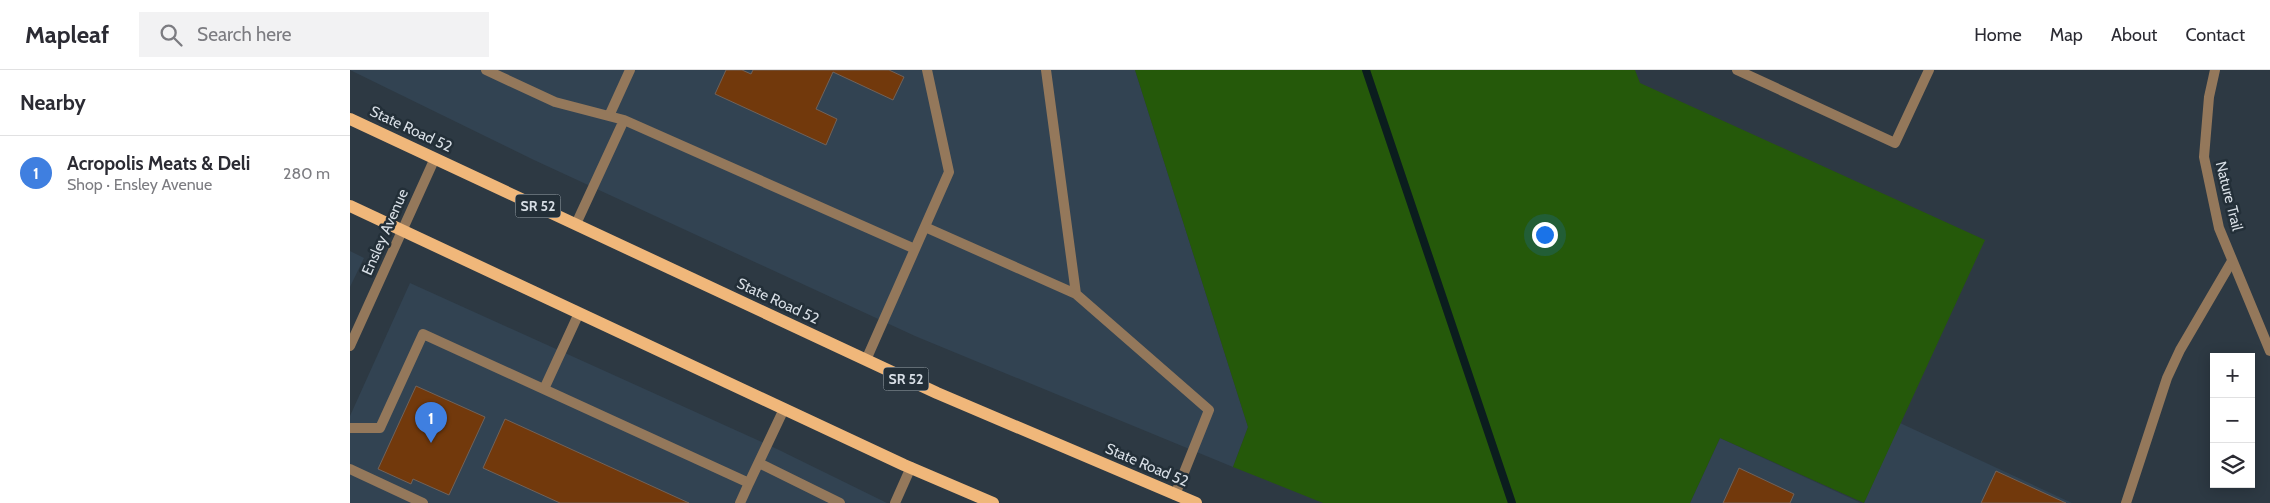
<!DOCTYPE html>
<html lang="en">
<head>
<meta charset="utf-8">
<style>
	body { margin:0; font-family:Cabin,sans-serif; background:#f2f2f3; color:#2b2b33 }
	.controls { position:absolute; right:15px; bottom:15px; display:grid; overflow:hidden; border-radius:0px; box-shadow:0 2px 12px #0003 }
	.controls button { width:45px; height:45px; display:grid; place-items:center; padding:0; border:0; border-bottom:1px solid #e1e1e2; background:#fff; color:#2b2b33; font:25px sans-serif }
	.you { position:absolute; left:1194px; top:164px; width:18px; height:18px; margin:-12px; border:4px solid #fff; border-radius:50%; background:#1a73e8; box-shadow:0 0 0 8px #1a73e833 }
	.badge { display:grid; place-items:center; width:32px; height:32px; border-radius:50%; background:#7c3aed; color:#fff; font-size:16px; font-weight:700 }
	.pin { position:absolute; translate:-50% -41px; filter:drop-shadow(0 1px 2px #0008) }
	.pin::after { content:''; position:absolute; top:26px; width:18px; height:15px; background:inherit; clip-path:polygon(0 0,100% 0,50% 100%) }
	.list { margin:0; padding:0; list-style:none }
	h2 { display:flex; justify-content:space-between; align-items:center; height:65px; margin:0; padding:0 20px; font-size:21px }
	h2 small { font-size:16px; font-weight:400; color:#7c7c81 }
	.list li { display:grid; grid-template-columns:32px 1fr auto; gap:15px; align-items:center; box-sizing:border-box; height:75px; padding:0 20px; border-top:1px solid #e1e1e2 }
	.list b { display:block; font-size:19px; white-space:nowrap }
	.list p { margin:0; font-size:16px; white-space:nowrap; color:#7c7c81 }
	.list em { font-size:16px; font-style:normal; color:#7c7c81 }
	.icon { flex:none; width:28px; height:28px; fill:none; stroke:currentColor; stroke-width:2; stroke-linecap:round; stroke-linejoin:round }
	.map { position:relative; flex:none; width:1920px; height:433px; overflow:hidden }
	header { display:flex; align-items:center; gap:30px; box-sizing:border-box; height:70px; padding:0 25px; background:#fff; border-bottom:1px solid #e1e1e2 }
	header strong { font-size:24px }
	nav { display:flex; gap:28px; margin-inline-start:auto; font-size:18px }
	.search { width:350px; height:45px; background:#f2f2f3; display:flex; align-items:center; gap:12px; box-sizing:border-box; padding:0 18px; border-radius:0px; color:#7c7c81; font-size:19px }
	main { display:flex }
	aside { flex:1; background:#fff }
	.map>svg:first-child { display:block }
</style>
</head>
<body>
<header>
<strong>Mapleaf</strong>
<div class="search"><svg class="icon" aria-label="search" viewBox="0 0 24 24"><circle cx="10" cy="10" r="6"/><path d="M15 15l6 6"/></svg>Search here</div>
<nav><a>Home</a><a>Map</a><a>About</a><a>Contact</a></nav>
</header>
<main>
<aside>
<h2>Nearby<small></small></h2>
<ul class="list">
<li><span class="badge" style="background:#3f7fe0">1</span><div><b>Acropolis Meats &amp; Deli</b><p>Shop · Ensley Avenue</p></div><em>280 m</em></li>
</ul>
</aside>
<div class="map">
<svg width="1920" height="433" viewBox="0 0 1920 433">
	<rect width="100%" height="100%" fill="#2d3943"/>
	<!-- built -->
	<path fill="#324352" d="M0 0H785L898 357 883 397 565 266 184 90Z
		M0 181 14 188 0 217Z
		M60 213 427 379 537 433H0V346Z
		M1550 353 1722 433H1514Z
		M1370 368 1511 433H1340Z"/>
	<!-- green -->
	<path fill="#25590a" d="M785 0H1285L1290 13 1635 170 1514 433 1370 368 1340 433H973L883 397 898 357Z"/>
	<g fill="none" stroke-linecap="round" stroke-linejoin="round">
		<!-- stream -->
		<path stroke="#0b1d1e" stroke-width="8" d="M1016 0 1162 433"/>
	</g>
	<!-- building -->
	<path fill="#72390c" stroke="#716259" d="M376 0H392L401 4 403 0H539L554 7 543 30 483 2 466 39 487 49 476 75 365 24Z
		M66 316 135 347 99 425 63 409 61 414 28 399Z
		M155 349 339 433H210L133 398Z
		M1389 398 1444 424 1440 433H1373Z
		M1646 401 1716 433H1631Z"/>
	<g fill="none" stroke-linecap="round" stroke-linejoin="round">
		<!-- service -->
		<path stroke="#94785b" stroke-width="10" d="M136 0 205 32 274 50 565 179
			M696 0 726 224
			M1387 0 1545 73 1579 0
			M259 46 280 0
			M226 154 274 50
			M575 157 726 224 859 340 825 425
			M516 290 599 102 577 0
			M194 319 229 243
			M0 358H30L73 264 399 413 390 433
			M409 393 490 433
			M0 399 73 433
			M399 413 434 339
			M545 433 561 397
			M1776 433 1817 308 1830 280 1882 191"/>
		<!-- minor -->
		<path stroke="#94785b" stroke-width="10" d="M1865 0 1859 27 1854 87 1869 158 1920 281
			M0 276 85 88"/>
		<!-- primary -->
		<path stroke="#f0b77a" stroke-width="12" d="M0 49 587 323 846 433
			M0 136 554 395 643 433"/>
	</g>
	<g text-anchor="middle" stroke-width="5" stroke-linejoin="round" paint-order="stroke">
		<!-- shield labels -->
		<g fill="#232f38" stroke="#a1aab1" stroke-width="1">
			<rect x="165.5" y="124.5" width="45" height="23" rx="4"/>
			<rect x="533.5" y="297.5" width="45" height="23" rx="4"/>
		</g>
		<g font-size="14" font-weight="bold" fill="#d7dee5">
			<text x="188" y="141">SR 52</text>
			<text x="556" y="314">SR 52</text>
		</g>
		<!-- street labels -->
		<g font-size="15" fill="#d7dee5" stroke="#232f38">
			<text transform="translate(61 59) rotate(25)" y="5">State Road 52</text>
			<text transform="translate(1879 126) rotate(76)" y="5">Nature Trail</text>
			<text transform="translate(35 162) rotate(-66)" y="5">Ensley Avenue</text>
			<text transform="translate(428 231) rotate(25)" y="5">State Road 52</text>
			<text transform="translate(797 395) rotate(23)" y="5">State Road 52</text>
		</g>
	</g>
</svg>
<div class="controls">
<button>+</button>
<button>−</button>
<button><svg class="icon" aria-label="layers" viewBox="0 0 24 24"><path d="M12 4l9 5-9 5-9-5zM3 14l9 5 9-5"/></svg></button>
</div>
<div class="you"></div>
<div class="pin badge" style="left:81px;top:373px;background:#3f7fe0">1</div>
</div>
</main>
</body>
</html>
